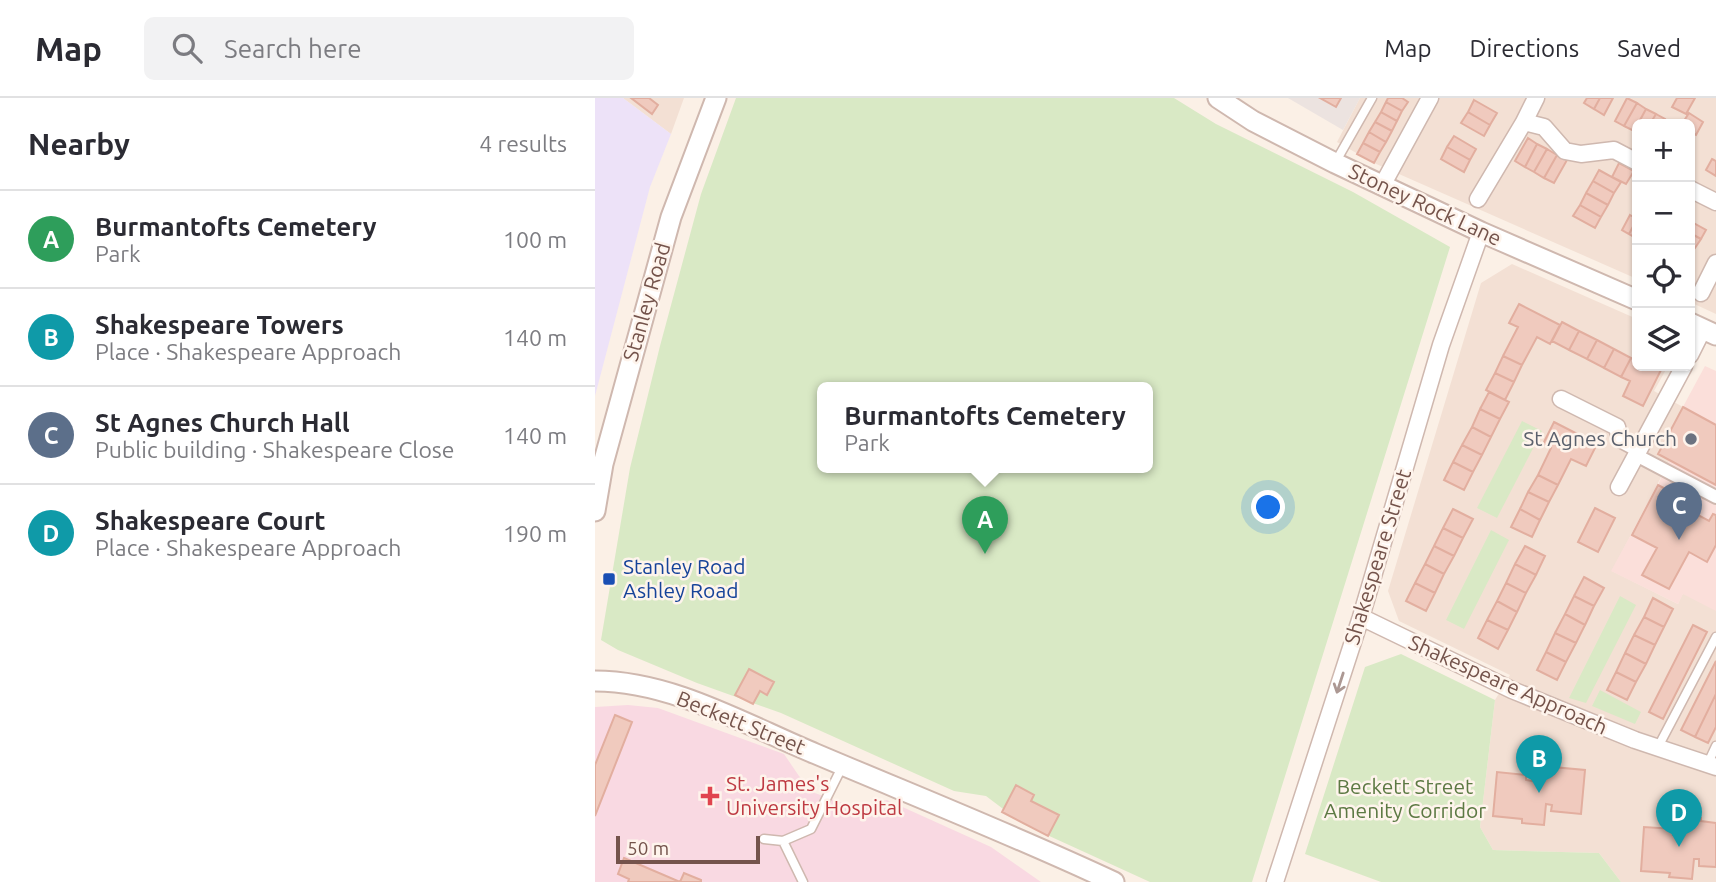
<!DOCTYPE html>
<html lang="en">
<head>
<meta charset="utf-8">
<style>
	body { margin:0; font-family:Ubuntu,sans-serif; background:#f2f2f3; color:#2b2b33 }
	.controls { position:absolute; right:21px; top:21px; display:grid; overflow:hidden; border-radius:10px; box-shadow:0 2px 5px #0004 }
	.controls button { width:63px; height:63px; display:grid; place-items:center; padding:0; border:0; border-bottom:2px solid #e1e1e2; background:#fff; color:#2b2b33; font:35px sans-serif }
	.scale { position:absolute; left:21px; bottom:18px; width:144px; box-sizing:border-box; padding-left:7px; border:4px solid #74534b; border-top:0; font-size:19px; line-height:24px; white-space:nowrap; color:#74534b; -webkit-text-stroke:5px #fef4ec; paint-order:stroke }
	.you { position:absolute; left:674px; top:410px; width:24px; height:24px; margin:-18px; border:5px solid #fff; border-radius:50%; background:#1a73e8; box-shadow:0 0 0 10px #1a73e833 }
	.badge { display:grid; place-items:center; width:46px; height:46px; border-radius:50%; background:#0f766e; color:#fff; font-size:23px; font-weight:700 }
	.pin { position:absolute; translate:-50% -58px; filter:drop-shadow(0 2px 4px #0008) }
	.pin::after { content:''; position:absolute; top:37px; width:24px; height:21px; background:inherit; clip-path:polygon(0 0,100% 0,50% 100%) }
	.popup { position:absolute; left:222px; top:284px; width:336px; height:91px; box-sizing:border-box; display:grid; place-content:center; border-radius:10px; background:#fff; filter:drop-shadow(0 2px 5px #0005); font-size:23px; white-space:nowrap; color:#7c7c81 }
	.popup b { font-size:26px; color:#2b2b33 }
	.popup::after { content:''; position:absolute; left:50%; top:100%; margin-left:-14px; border:14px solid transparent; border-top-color:#fff }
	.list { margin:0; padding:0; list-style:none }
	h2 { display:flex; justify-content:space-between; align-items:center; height:91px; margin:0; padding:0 28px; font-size:30px }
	h2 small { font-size:23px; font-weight:400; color:#7c7c81 }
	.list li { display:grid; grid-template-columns:46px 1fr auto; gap:21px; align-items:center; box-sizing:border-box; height:98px; padding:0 28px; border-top:2px solid #e1e1e2 }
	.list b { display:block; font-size:26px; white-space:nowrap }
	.list p { margin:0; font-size:23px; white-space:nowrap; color:#7c7c81 }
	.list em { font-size:23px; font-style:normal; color:#7c7c81 }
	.icon { flex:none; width:38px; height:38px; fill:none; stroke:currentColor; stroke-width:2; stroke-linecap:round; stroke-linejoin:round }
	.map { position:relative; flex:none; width:1121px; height:784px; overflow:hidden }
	header { display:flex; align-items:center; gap:42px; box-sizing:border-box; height:98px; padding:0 35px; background:#fff; border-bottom:2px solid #e1e1e2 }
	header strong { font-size:33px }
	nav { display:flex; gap:38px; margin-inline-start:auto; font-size:24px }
	.search { width:490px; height:63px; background:#f2f2f3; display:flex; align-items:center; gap:18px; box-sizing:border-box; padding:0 24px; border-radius:10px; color:#7c7c81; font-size:26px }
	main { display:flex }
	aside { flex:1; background:#fff }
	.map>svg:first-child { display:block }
</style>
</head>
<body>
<header>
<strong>Map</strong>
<div class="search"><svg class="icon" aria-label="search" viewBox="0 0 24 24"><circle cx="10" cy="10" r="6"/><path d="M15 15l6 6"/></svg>Search here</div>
<nav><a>Map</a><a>Directions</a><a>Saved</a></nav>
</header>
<main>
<aside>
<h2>Nearby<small>4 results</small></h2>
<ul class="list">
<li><span class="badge" style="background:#2e9e5b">A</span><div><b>Burmantofts Cemetery</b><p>Park</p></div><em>100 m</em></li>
<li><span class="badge" style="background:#0f9aa8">B</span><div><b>Shakespeare Towers</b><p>Place · Shakespeare Approach</p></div><em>140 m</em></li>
<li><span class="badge" style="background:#5c6f8a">C</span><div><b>St Agnes Church Hall</b><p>Public building · Shakespeare Close</p></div><em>140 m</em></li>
<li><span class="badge" style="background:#0f9aa8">D</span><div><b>Shakespeare Court</b><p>Place · Shakespeare Approach</p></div><em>190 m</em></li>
</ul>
</aside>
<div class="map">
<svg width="1121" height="784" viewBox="0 0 1121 784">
	<rect width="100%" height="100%" fill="#fbf0e6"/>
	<!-- residential -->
	<path fill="#f3e0d4" d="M28 0H89L76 36Z
		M765 0H1121V216L1095 204V26H1042V181L779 65 742 44Z
		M917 166 1042 221V268H1073L1059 293 1088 309 1075 362 1017 473 1083 506 1088 495 1121 512V784H1026L1004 755 898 752 885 729 900 602 915 577 804 523 793 493 886 185Z"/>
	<!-- commercial -->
	<path fill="#fbdfda" d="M1110 268 1121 273V513L1088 496 1083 506 1016 473 1063 387 1074 362 1063 355Z"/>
	<!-- industrial -->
	<path fill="#ece3e0" d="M693 0H765L748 32Z"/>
	<!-- education -->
	<path fill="#ede2f8" d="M0 0H28L76 36 55 89 0 298Z"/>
	<!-- medical -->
	<path fill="#f9d9e2" d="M33 607 63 610 189 656 204 678 220 695 250 706 272 707 292 702 396 749 446 784H0V609Z"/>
	<!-- green -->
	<path fill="#d9e9c5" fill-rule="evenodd" d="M141 0H579L621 26 758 94 855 149 657 784H555L428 726 391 698 359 693 186 615 102 585 23 552 6 542 35 370 65 248 106 96ZM227 290H553V370H227Z
		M927 323 947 333 902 420 882 410Z
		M896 432 914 442 869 531 851 522Z
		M1025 498 1041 507 991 605 974 600Z
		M806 556 900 602 885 729 898 752 1004 755 1026 784H786L710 756 770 569Z
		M1005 592 1046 614 1040 626 997 608Z"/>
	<!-- building -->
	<path fill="#f0cabe" stroke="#e2ae9f" stroke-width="2" d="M36 0H54L63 7 57 16Z
		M725 0H746L741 9Z
		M793 0H807L813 4 807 13 791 4Z
		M992 0H1005L999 11 989 5Z
		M1005 0H1018L1009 17 999 11Z
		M1032 0 1042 5 1029 28 1020 23Z
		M1082 0H1100L1091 16 1077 9Z
		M879 2 902 15 895 27 873 14Z
		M791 4 807 13 802 23 786 14Z
		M1042 5 1051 11 1039 33 1029 28Z
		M1051 11 1061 16 1055 26H1043Z
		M786 14 802 23 797 33 780 24Z
		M873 14 895 27 889 38 866 25Z
		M1094 15 1108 24 1101 37 1095 34V26H1087Z
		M1061 16 1070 21 1068 26H1055Z
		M780 24 797 33 791 44 774 34Z
		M774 34 791 44 785 54 768 45Z
		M859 38 881 51 875 62 852 49Z
		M933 40 942 46 930 69 920 63Z
		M768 45 785 54 779 65 762 56Z
		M942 46 952 51 939 74 930 69Z
		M852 49 875 62 869 74 846 61Z
		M952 51 962 57 949 80 939 74Z
		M962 57 972 62 959 85 949 80Z
		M1117 61 1121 63V78L1111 72Z
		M1024 65 1039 73 1031 86 1017 79Z
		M1004 72 1026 84 1019 95 998 83Z
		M998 83 1019 95 1013 107 991 95Z
		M991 95 1013 107 1006 119 985 107Z
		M985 107 1006 119 1000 130 978 118Z
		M1035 117 1042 121 1034 136 1027 132Z
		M1042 121V137L1041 140 1034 136Z
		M1095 123 1111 132 1106 141 1095 135Z
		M1095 135 1106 141 1100 150 1095 147Z
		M924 206 965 227 955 246 942 239 927 267 908 258 923 229 914 225Z
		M967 224 984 233 974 252 957 243Z
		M984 233 1002 242 992 261 974 252Z
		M1002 242 1019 251 1009 270 992 261Z
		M1019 251 1036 260 1026 279 1009 270Z
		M908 258 927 267 919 284 900 275Z
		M1036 260 1042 263V268H1068L1048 308 1028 298 1035 283 1026 279Z
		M900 275 919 284 910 302 891 292Z
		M894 294 914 304 905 321 885 311Z
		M1088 309 1121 327V387L1063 356Z
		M885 311 905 321 896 339 877 329Z
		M959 324 1002 346 991 368 976 361 963 387 943 377 956 350 948 346Z
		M877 329 896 339 887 357 867 347Z
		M867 347 887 357 878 374 858 364Z
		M858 364 878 374 869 392 849 382Z
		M943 377 963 387 954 404 933 394Z
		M1063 387 1080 396 1077 403 1114 423 1118 416 1121 417V447L1112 464 1094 454 1074 491 1047 477 1062 450 1037 437Z
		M933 394 954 404 945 422 925 411Z
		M1000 410 1020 420 1003 454 983 444Z
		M858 411 878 421 868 440 848 430Z
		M925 411 945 422 937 439 916 429Z
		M848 430 868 440 859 458 839 448Z
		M839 448 859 458 849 476 830 466Z
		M930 448 950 458 941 477 920 466Z
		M830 466 849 476 840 495 820 485Z
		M920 466 941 477 931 495 911 485Z
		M989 479 1009 490 999 508 979 498Z
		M820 485 840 495 831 513 811 503Z
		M911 485 931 495 922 514 902 503Z
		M979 498 999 508 990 527 970 516Z
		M1058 500 1078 511 1069 529 1049 519Z
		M902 503 922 514 913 532 892 522Z
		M970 516 990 527 981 545 960 535Z
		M1049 519 1069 529 1060 547 1039 537Z
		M892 522 913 532 903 551 883 540Z
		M1098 527 1112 534 1068 621 1054 614Z
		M960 535 981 545 971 564 951 554Z
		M1039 537 1060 547 1051 566 1030 555Z
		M951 554 971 564 962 582 942 572Z
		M1030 555 1051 566 1041 584 1021 574Z
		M1121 563V596L1100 639 1086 632Z
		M154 571 179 584 172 597 165 593 158 606 140 597Z
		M1021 574 1041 584 1032 602 1012 592Z
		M1121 596V629L1113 645 1100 639Z
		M20 617 37 624 0 718V667Z
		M939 664 959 666 958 669 990 672 986 716 956 713 957 707 951 706 949 727 927 725V721L898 718 902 674 931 677V682L937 683Z
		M421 687 439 697 436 703 464 717 453 738 407 714Z
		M1086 718 1106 720V723L1121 725V769L1104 768V761H1099L1097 781 1074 779 1075 775 1046 773 1049 729 1079 731 1078 737H1085Z
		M29 760 85 784 89 775 106 782V784H33L34 781 23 776Z"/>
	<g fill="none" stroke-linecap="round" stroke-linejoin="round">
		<!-- service casing -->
		<g stroke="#cfb8af" stroke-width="11">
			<path id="service" d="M740 65 777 0
				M1063 649 1121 539
				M1113 665 1121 648
				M169 741 188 743 216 731 248 667
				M188 743 208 784"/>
		</g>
		<!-- pedestrian casing -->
		<g stroke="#cfb8af" stroke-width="16">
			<path id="pedestrian" d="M1041 357 1121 399"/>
		</g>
		<!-- minor casing -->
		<g stroke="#cfb8af" stroke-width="19">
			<path id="minor" d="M941 0 929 24 949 29 970 53 986 56 1019 52 1042 64
				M788 86 835 0
				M1095 91 1121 104
				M883 101 929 24
				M1106 195 1121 165
				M1095 257 1108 231
				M966 301 1022 329 1025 341 1044 351
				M1024 389 1089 268
				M766 519 917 592 1040 642 1121 669
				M680 784 766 519 846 247 886 134"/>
		</g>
		<!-- tertiary casing -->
		<g stroke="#cfb8af" stroke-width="23">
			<path id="tertiary" d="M623 0 658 23 740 65 886 134 1042 202
				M1095 225 1121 237
				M0 413 8 366 76 119 121 0
				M0 583C77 583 151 627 221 656 320 698 421 738 519 784"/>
		</g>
		<!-- service -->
		<use href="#service" stroke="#fff" stroke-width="8"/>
		<!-- pedestrian -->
		<use href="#pedestrian" stroke="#fff" stroke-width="12"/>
		<!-- minor -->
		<use href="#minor" stroke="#fff" stroke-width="16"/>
		<!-- tertiary -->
		<use href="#tertiary" stroke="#fff" stroke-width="19"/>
	</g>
	<!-- one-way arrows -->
	<defs><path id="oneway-shaft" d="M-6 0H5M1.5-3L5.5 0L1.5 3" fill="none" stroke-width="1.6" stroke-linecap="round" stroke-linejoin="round" transform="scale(1.75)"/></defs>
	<use stroke="#ac9893" href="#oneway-shaft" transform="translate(745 585) rotate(108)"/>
	<!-- markers -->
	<circle fill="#6b7280" stroke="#fef4ec" stroke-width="2.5" cx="1096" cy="341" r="7"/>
	<rect fill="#1a4fb4" stroke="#fef4ec" stroke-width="2.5" x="7" y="474" width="14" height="14" rx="3.5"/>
	<path fill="#e0444e" stroke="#fef4ec" stroke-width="2.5" d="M111.5 687.5h7v7h7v7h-7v7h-7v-7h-7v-7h7z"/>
	<g text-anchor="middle" stroke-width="5" stroke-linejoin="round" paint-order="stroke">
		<!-- street labels -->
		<g font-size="21" fill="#74534b" stroke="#fef4ec">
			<text transform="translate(830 107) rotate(25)" y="7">Stoney Rock Lane</text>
			<text transform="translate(52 204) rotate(-74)" y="7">Stanley Road</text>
			<text transform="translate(783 459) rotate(-73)" y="7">Shakespeare Street</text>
			<text transform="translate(913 587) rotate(24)" y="7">Shakespeare Approach</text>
			<text transform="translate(146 625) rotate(22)" y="7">Beckett Street</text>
		</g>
		<!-- worship labels -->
		<g font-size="21" fill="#5b616d" stroke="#fef4ec" text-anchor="end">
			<text x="1082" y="348">St Agnes Church</text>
		</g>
		<!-- transit labels -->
		<g font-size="21" fill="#164399" stroke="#fef4ec" text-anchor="start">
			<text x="28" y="476">Stanley Road<tspan x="28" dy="24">Ashley Road</tspan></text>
		</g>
		<!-- health labels -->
		<g font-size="21" fill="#be3a42" stroke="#fef4ec" text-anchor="start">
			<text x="131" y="693">St. James's<tspan x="131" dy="24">University Hospital</tspan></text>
		</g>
		<!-- park labels -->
		<g font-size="21" fill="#5c7943" stroke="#fef4ec">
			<text x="810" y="696">Beckett Street<tspan x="810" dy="24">Amenity Corridor</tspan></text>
		</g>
	</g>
</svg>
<div class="controls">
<button>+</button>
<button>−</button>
<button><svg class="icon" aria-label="locate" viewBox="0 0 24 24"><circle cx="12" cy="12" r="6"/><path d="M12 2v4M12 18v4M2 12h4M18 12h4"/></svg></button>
<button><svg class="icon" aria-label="layers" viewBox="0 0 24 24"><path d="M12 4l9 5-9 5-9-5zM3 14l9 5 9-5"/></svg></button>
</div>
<div class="scale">50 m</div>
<div class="you"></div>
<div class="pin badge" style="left:390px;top:456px;background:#2e9e5b">A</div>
<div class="popup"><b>Burmantofts Cemetery</b>Park</div>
<div class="pin badge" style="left:944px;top:695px;background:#0f9aa8">B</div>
<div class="pin badge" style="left:1084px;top:442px;background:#5c6f8a">C</div>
<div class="pin badge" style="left:1084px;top:749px;background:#0f9aa8">D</div>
</div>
</main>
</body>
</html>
